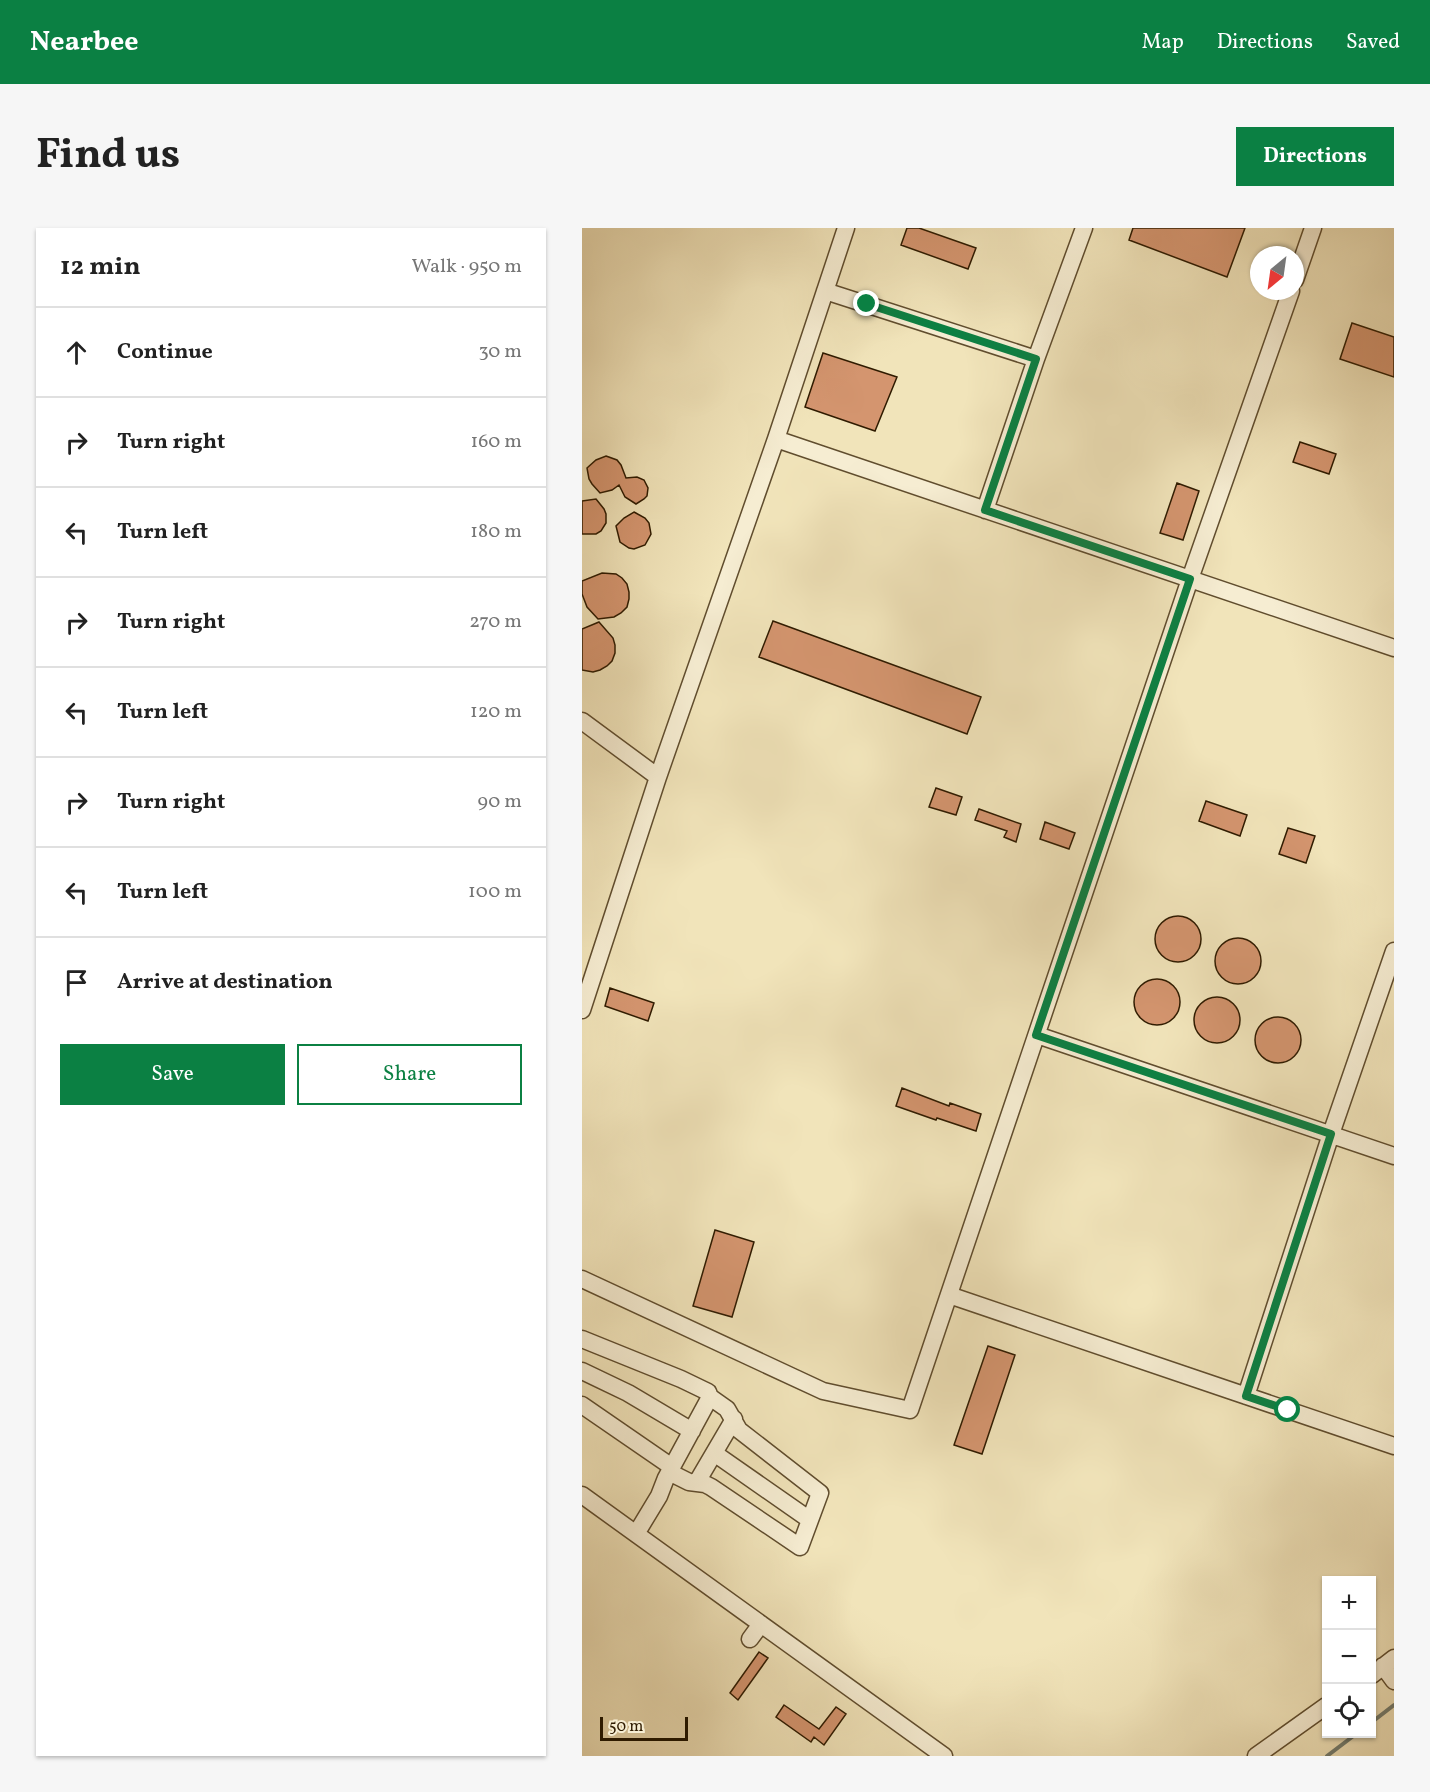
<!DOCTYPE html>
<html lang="en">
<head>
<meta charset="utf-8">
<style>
	body { margin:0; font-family:Vollkorn,serif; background:#f6f6f6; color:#222 }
	.controls { position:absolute; right:18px; bottom:18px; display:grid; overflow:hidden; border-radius:0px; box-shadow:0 2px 4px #0004 }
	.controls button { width:54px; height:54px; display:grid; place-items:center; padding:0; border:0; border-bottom:2px solid #e0e0e0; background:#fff; color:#222; font:30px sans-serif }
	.compass { position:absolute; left:668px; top:18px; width:54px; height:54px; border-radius:50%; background:#fff; box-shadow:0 2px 4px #0004; rotate:209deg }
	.scale { position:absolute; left:18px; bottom:15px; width:88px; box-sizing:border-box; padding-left:6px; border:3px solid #2f1b00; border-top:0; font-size:16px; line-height:21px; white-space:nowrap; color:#2f1b00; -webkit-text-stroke:4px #f6edd2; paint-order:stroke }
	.stop { position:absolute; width:18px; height:18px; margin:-14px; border:4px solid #0b8043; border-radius:50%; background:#fff }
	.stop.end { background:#0b8043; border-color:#fff; box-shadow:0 2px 6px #0008 }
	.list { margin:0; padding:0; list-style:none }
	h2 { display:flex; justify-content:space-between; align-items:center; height:78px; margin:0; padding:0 24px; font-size:26px }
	h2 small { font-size:20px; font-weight:400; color:#767676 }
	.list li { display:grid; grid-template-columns:39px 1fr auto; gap:18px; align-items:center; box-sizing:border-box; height:90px; padding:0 24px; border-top:2px solid #e0e0e0 }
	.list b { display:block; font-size:22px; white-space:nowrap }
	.list em { font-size:20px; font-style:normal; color:#767676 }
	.actions { display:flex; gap:12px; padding:18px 24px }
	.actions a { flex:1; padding:14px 0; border:2px solid #0b8043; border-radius:0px; text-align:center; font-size:21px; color:#0b8043 }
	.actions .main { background:#0b8043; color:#fff }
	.icon { flex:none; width:33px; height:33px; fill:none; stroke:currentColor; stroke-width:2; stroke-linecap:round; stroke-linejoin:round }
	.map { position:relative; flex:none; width:812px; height:1528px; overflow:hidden; border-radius:0px }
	header { display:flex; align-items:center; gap:36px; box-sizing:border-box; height:84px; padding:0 30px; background:#0b8043; color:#fff }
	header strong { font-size:28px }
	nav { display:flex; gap:33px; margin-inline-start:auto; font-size:21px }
	.intro { display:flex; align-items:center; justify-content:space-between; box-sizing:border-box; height:144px; padding:0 36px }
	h1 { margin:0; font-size:42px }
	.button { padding:15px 27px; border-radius:0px; background:#0b8043; color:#fff; font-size:21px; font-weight:700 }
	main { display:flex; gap:36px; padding:0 36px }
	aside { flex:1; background:#fff; border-radius:0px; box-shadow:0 2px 4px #0004 }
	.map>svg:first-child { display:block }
</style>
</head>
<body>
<header>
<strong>Nearbee</strong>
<nav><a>Map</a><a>Directions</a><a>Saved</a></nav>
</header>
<div class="intro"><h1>Find us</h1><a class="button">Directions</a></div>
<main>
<aside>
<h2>12 min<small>Walk · 950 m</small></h2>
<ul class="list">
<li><svg class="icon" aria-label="ahead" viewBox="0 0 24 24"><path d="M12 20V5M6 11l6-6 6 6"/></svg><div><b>Continue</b></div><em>30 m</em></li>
<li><svg class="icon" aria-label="right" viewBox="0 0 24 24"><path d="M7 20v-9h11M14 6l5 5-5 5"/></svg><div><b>Turn right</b></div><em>160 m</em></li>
<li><svg class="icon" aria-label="left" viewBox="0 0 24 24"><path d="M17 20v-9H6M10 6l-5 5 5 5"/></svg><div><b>Turn left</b></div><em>180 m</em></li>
<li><svg class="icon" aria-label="right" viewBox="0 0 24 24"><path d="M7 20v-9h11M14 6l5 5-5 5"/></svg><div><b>Turn right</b></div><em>270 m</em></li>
<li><svg class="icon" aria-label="left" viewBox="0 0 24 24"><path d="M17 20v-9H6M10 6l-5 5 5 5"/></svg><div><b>Turn left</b></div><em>120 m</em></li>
<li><svg class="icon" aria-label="right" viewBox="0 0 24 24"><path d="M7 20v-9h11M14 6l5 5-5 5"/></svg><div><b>Turn right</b></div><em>90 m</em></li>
<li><svg class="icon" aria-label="left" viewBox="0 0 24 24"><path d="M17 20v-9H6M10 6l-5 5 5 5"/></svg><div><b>Turn left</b></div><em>100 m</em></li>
<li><svg class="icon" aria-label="arrive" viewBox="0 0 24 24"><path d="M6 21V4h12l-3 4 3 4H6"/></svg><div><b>Arrive at destination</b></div></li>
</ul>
<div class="actions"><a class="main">Save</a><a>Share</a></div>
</aside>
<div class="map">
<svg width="812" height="1528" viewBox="0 0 812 1528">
	<rect width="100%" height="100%" fill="#f1e4ba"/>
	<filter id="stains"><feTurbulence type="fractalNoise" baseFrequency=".00333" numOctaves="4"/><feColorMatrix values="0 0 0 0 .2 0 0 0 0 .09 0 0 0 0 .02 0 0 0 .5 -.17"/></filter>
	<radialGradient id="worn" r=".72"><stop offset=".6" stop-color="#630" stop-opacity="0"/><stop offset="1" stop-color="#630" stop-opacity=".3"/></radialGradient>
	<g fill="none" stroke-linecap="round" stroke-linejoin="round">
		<!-- stream -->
		<path stroke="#727c6f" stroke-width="4" d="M790 1494 812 1477
			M745 1528 774 1506"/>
	</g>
	<!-- building -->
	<path fill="#d4956f" stroke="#2f1b00" stroke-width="1.5" d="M325 0H337L394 20 386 41 319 17Z
		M551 0H663L645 49 547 12Z
		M770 95 812 109V149L758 131Z
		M241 125 315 149 293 203 223 179Z
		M718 214 754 226 747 246 711 234Z
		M24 228 35 232 39 237 44 250 55 249 62 252 66 260 65 268 62 271 54 276 43 269 37 257 30 262 18 265 10 256 7 251 5 240 14 232Z
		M595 255 617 263 601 312 578 305Z
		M14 271 22 281 24 286V295L19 303 14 306H0V273Z
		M52 284 63 290 67 295 69 306 63 317 52 321 47 320 38 314 34 298 42 290Z
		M20 345 34 346 40 350 45 356 47 364V371L45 379 39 385 32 389 16 391 5 379 0 366V353Z
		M191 393 399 469 385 506 177 429Z
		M17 394 31 410 33 417V425L30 433 25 438 18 442 11 444 0 442V401Z
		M354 560 380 569 374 587 347 579Z
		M624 573 665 587 658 608 617 593Z
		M397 581 439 596 434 614 422 609 425 603 393 592Z
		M463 594 493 605 487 621 458 611Z
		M706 600 733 608 724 635 697 626Z
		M573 711a23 23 0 1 1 46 0a23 23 0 1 1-46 0Z
		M633 733a23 23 0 1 1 46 0a23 23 0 1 1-46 0Z
		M552 774a23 23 0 1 1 46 0a23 23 0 1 1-46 0Z
		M28 760 72 775 66 793 23 778Z
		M612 792a23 23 0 1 1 46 0a23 23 0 1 1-46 0Z
		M673 812a23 23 0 1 1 46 0a23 23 0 1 1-46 0Z
		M320 860 367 878 368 875 399 886 394 903 355 890 354 892 314 878Z
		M133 1002 172 1014 150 1089 111 1078Z
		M406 1118 433 1127 400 1226 372 1217Z
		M177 1424 186 1430 156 1472 148 1465Z
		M202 1477 237 1501 254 1479 264 1486 242 1517 232 1509 229 1514 194 1489Z"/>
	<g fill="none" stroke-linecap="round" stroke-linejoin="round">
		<!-- minor casing -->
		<g stroke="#604d2e" stroke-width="19">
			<path id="minor" d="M713 52 731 0
				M243 63 454 131
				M194 211 812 420
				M403 282 454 131 502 0
				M0 493 76 549 0 782
				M76 549 194 211 264 0
				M455 807 812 928
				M0 1051 241 1163 328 1182 608 351 709 63
				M367 1067 812 1218
				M0 1111 99 1151 126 1164 128 1169 84 1250 77 1268 54 1306
				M0 1143 46 1165 110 1203
				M664 1168 749 906 812 723
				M0 1177 90 1239
				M132 1225 228 1292
				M87 1244 107 1254 123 1256 129 1259 218 1319 238 1265 157 1202 145 1181 128 1169
				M115 1254 152 1191
				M0 1267 362 1528
				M168 1411 179 1396
				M801 1438 812 1453
				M790 1447 812 1430
				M674 1528 744 1478"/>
		</g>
		<!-- minor -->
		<use href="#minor" stroke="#f6edd2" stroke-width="16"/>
	</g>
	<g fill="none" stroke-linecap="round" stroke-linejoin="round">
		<!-- route -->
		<path stroke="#0b8043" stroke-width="8" d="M285 76 454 131 403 282 608 351 454 807 749 906 664 1168 706 1182"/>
	</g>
	<rect width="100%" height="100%" filter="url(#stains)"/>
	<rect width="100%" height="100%" fill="url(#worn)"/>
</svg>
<div class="controls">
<button>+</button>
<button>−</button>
<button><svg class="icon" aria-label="locate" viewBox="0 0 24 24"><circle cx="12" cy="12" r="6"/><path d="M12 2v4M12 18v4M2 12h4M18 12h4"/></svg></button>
</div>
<svg class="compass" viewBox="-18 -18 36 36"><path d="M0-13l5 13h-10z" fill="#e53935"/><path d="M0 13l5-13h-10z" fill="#767676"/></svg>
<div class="scale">50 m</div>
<div class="stop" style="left:706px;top:1182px"></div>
<div class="stop end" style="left:285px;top:76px"></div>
</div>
</main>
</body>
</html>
